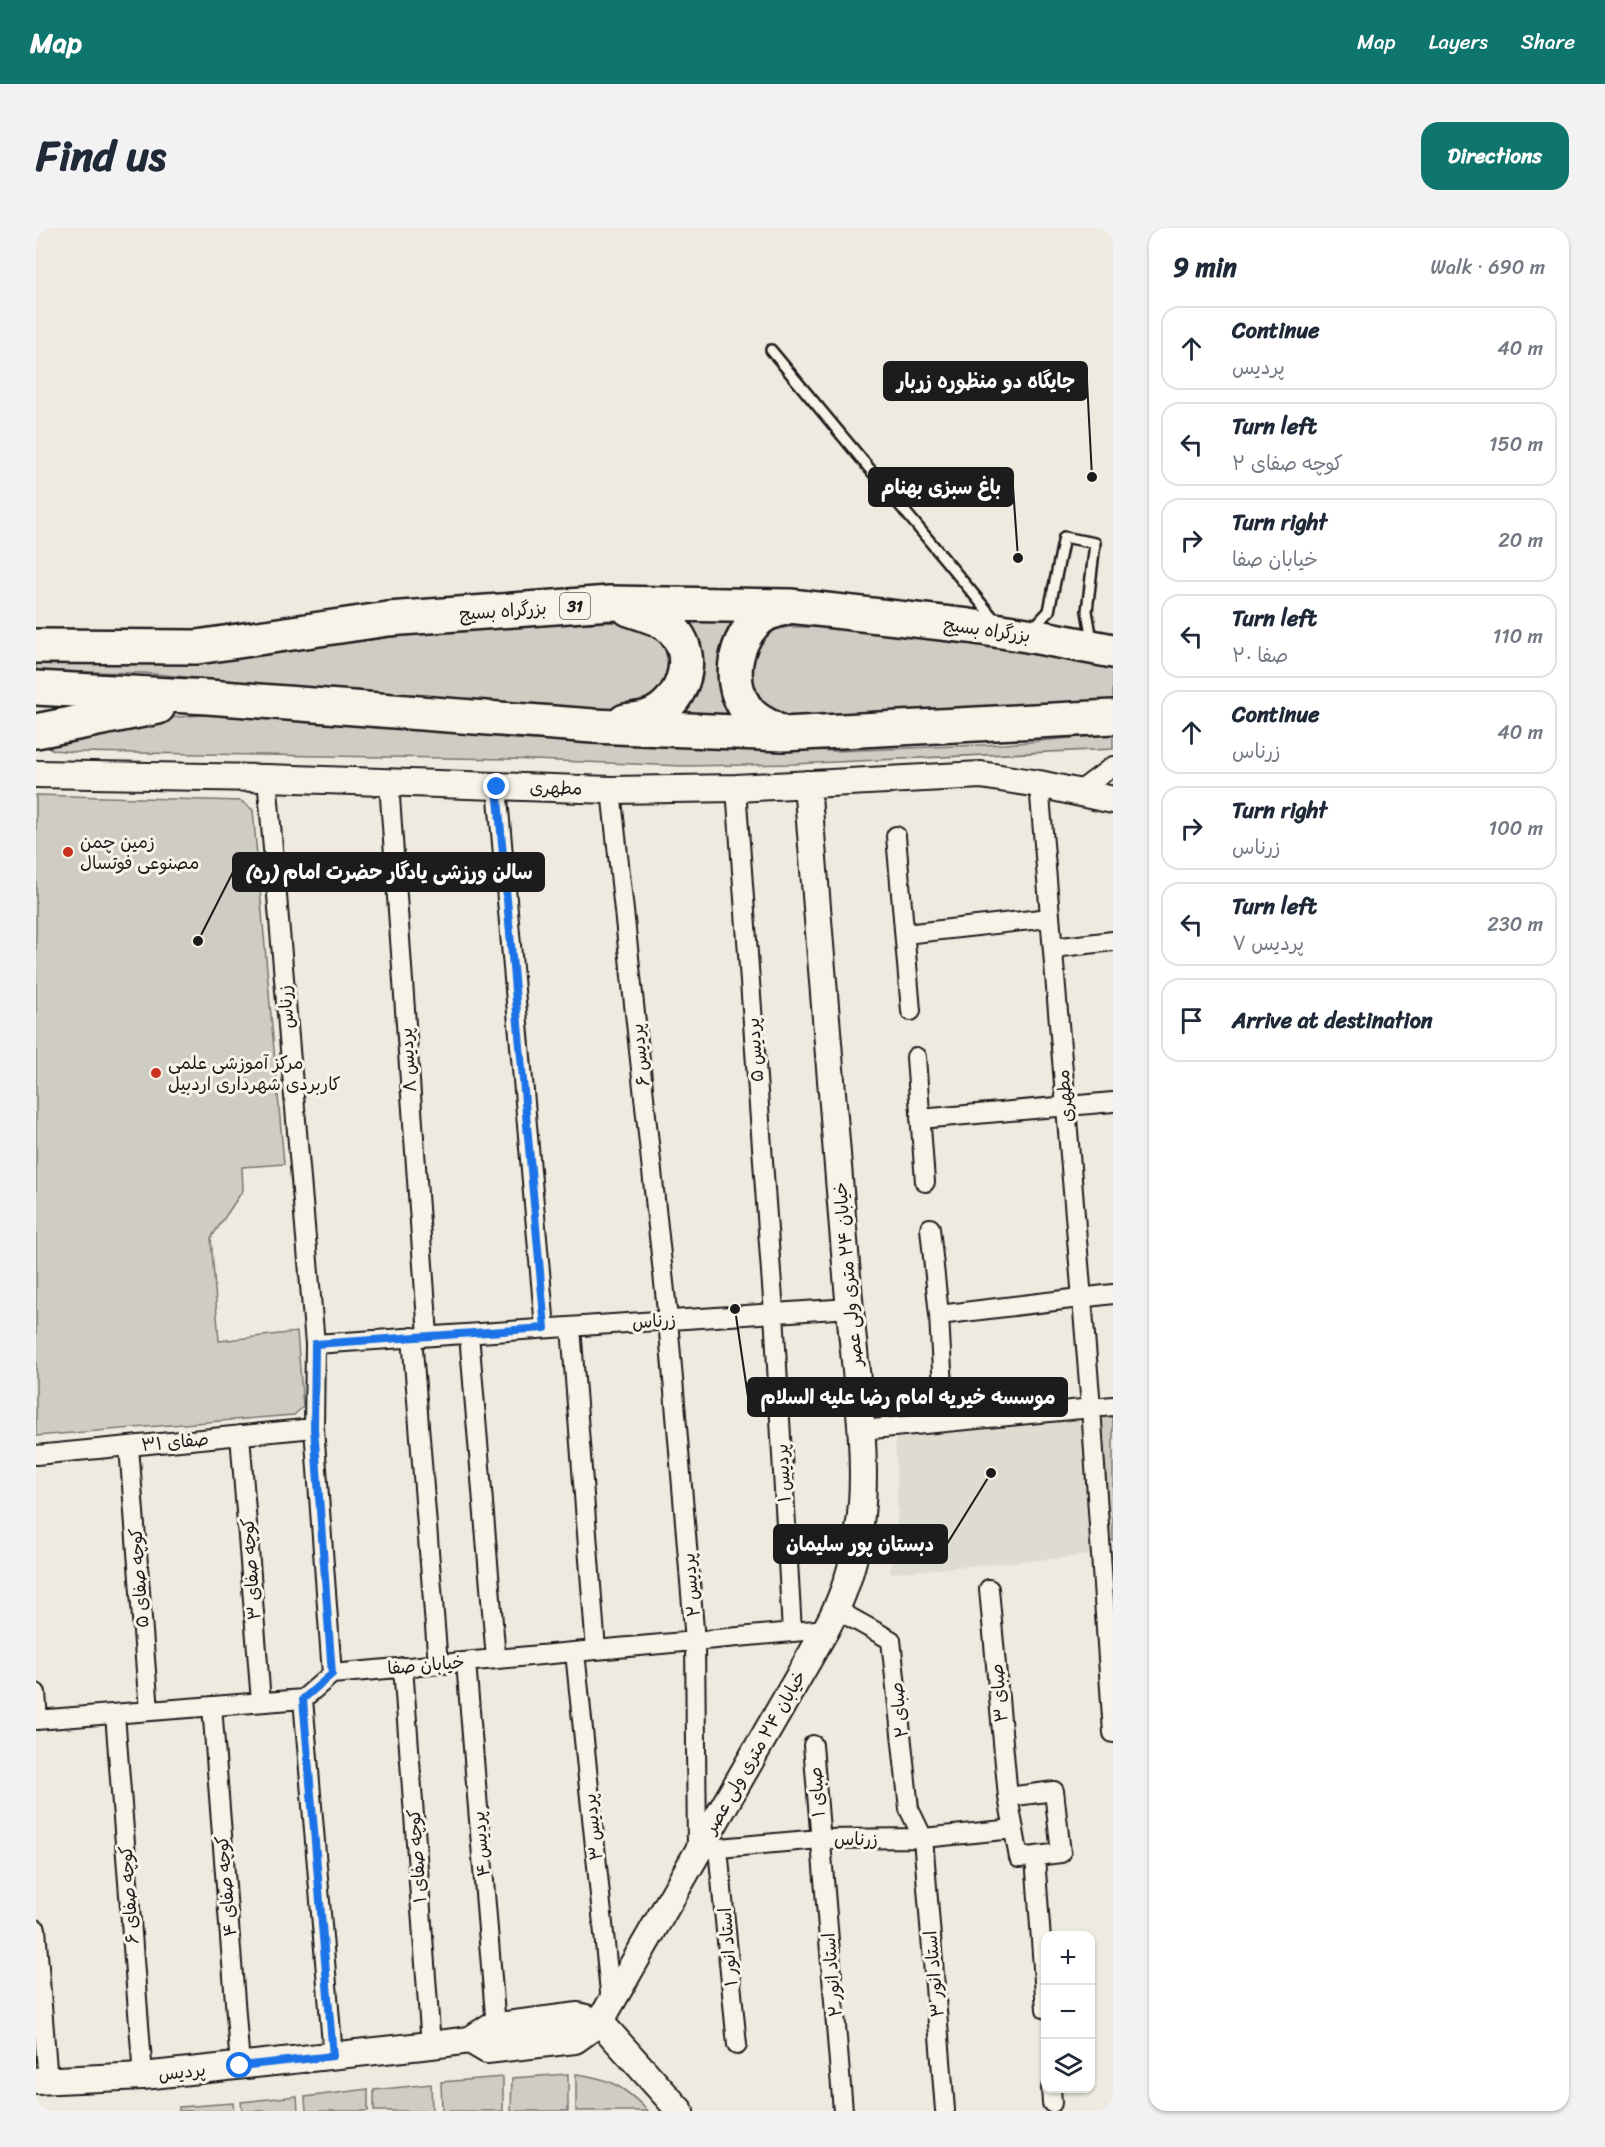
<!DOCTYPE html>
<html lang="en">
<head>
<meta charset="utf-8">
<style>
	body { margin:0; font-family:Sriracha,"Playpen Sans Arabic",sans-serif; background:#f2f2f3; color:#1f2937 }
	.controls { position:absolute; right:18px; bottom:18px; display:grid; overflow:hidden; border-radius:12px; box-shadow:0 2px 4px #0004 }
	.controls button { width:54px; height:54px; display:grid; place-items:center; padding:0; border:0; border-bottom:2px solid #e0e1e3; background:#fff; color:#1f2937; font:30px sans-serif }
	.stop { position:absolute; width:18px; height:18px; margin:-14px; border:4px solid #1a73e8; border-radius:50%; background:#fff }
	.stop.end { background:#1a73e8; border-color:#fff; box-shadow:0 2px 6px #0008 }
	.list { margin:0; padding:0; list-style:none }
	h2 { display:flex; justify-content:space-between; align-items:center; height:78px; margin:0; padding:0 24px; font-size:26px }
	h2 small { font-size:20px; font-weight:400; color:#747a83 }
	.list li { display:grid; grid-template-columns:39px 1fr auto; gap:18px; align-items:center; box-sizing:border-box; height:84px; margin:0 12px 12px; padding:0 12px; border:2px solid #e0e1e3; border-radius:18px }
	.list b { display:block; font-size:22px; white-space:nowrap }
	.list p { margin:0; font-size:20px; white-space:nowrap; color:#747a83 }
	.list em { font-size:20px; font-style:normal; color:#747a83 }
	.icon { flex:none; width:33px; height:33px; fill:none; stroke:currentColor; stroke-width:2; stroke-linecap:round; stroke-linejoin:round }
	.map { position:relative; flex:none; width:1077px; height:1883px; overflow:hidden; border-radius:18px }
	header { display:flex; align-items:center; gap:36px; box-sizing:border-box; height:84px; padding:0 30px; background:#0f766e; color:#fff }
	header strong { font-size:28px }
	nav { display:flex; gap:33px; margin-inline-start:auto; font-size:21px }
	.intro { display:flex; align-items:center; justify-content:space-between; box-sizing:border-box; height:144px; padding:0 36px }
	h1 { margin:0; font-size:42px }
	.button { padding:15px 27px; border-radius:18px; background:#0f766e; color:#fff; font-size:21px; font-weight:700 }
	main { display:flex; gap:36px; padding:0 36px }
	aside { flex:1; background:#fff; border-radius:18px; box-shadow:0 2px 4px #0004 }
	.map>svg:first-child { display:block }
</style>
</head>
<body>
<header>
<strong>Map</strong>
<nav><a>Map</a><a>Layers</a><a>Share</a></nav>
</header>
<div class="intro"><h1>Find us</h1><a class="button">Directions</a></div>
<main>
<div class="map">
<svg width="1077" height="1883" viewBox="0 0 1077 1883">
	<rect width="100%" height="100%" fill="#eeeae0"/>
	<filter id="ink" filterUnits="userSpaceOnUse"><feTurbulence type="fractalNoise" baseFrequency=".0167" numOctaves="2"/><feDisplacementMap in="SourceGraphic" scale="12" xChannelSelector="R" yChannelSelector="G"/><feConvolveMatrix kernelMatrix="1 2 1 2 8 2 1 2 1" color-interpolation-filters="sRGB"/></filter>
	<g filter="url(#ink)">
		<!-- built -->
		<path fill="#dedbd1" d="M1044 1188 1058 1327 854 1345 862 1284 859 1205Z"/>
		<!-- green -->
		<path fill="#cfccc3" stroke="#767470" stroke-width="1.5" d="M632 389 714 390 715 494 641 485Z
			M573 394 602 395 632 416 635 454 604 484H532L107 445 0 443V434L91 436 192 431 407 402Z
			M753 399H791L1011 425 1077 441V479L892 491 755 489 740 486 724 477 711 440C722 417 725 402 753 399Z
			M219 482H244L477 511 801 523 969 516 1077 506V521L757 536 647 538 473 531 39 524 17 522 9 517 121 491Z
			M0 567 205 573 217 582 248 936 206 939 207 962 175 1010 183 1113 261 1104 267 1179 258 1187 0 1208Z
			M1077 1187V1313H1069L1061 1189Z
			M532 1846V1883H475L476 1850Z
			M540 1846C573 1850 589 1859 612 1883H540Z
			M467 1849V1883H406L405 1854Z
			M395 1856 396 1883H338V1862Z
			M332 1861V1883H270L269 1869Z
			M261 1868 262 1883H206L205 1874Z
			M197 1875 198 1883H143V1879Z"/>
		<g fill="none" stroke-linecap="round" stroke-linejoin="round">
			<!-- lane casing -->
			<g stroke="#1c1c1c" stroke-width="14">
				<path id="lane" d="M735 122 959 392
					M996 401 1013 383 1028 309 1059 315 1051 383 1056 412"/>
			</g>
			<!-- street casing -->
			<g stroke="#1c1c1c" stroke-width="22">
				<path id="street" d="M231 550 279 1116 278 1200 296 1446
					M353 555 392 1108
					M1003 556 1055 1179 1077 1505
					M461 559 509 1100
					M700 560 738 1085 756 1404
					M575 562 632 1092 659 1413 661 1622 784 1611 887 1610 978 1601
					M1042 564 1077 538
					M860 608 875 783
					M869 706 1013 690
					M1017 720 1077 713
					M880 829 889 954
					M884 891 1077 874
					M894 1000 903 1087 907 1161
					M903 1087 1077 1066
					M535 1099 560 1422
					M433 1106 460 1431
					M376 1109 402 1436
					M279 1116 814 1080
					M826 1202 1077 1178
					M204 1207 225 1474
					M93 1218 113 1483
					M0 1227 278 1200
					M953 1361 972 1569 983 1630 1025 1625 1018 1563 972 1569
					M801 1382 855 1412 873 1581 887 1610 909 1882
					M539 1424 575 1774
					M430 1434 460 1799
					M367 1439 395 1817
					M0 1465 2 1492
					M267 1471 297 1828
					M176 1478 204 1838
					M79 1486 107 1848
					M0 1492 267 1471 296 1446 790 1401
					M777 1517 807 1883
					M682 1620 701 1817
					M999 1629 1010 1781
					M0 1701 12 1854
					M1015 1860 1016 1875"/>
			</g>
			<!-- secondary casing -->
			<g stroke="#1c1c1c" stroke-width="30">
				<path id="secondary" d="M0 546 231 550 575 562 700 560 945 547 1003 556 1077 572
					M564 1794 644 1883
					M434 1812 451 1822 539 1812 564 1794 790 1401C842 1308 827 1214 817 1113 812 1063 808 1013 804 963 793 828 782 692 771 556
					M0 1853 107 1848 395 1817 434 1812 454 1799 542 1788 564 1794"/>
			</g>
			<!-- highway casing -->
			<g stroke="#1c1c1c" stroke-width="38">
				<path id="highway" d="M0 418 161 419 352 391 574 375 754 378 933 398 991 407 1077 423
					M0 460 172 469 557 498 747 506 1077 489
					M589 493C596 492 605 491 612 489 645 478 662 432 639 404 628 391 608 386 593 381
					M0 503 122 479
					M747 506C738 501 727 496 719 490 687 464 696 406 730 386 737 383 745 381 752 379"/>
			</g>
			<!-- lane -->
			<use href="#lane" stroke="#f7f3e8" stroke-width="9"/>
			<!-- street -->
			<use href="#street" stroke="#f7f3e8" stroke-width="18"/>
			<!-- secondary -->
			<use href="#secondary" stroke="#f7f3e8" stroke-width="26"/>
			<!-- highway -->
			<use href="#highway" stroke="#f7f3e8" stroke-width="33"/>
		</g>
	</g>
	<g fill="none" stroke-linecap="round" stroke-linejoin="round" filter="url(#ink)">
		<!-- route -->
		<path stroke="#1a73e8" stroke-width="8" d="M204 1838 297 1828 267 1471 296 1446 278 1200 279 1116 509 1100 461 559"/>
	</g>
	<!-- markers -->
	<g fill="#c8321e" stroke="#f7f3e8" stroke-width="2">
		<circle cx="32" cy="624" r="6"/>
		<circle cx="120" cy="845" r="6"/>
	</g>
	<g text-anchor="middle" stroke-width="6" stroke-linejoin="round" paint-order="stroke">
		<!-- shield labels -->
		<rect fill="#f7f3e8" stroke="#5e5c59" stroke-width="1.5" x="524" y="365" width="30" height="26" rx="4.5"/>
		<g font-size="16" font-weight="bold" fill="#1c1c1c">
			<text x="539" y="384">31</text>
		</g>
		<!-- street labels -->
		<g font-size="18" fill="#1c1c1c" stroke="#f7f3e8">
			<text transform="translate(467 383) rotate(-4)" y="6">بزرگراه بسیج</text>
			<text transform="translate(951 402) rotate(8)" y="6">بزرگراه بسیج</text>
			<text transform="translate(520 560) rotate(1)" y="6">مطهری</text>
			<text transform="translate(250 779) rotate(-95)" y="6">زرناس</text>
			<text transform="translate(719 822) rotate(-94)" y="6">پردیس ۵</text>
			<text transform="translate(604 827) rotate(-96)" y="6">پردیس ۶</text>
			<text transform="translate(372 832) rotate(-94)" y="6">پردیس ۸</text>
			<text transform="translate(1029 868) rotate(-95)" y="6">مطهری</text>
			<text transform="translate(812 1046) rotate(-95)" y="6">خیابان ۲۴ متری ولی عصر</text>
			<text transform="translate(618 1093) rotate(-4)" y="6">زرناس</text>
			<text transform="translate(139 1214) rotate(-5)" y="6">صفای ۳۱</text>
			<text transform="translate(747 1245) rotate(-93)" y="6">پردیس ۱</text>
			<text transform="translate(215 1341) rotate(-94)" y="6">کوچه صفای ۳</text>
			<text transform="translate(103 1350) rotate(-94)" y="6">کوچه صفای ۵</text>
			<text transform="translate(655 1357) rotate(-95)" y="6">پردیس ۲</text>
			<text transform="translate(390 1437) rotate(-5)" y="6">خیابان صفا</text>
			<text transform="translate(963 1465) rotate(-95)" y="6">صبای ۳</text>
			<text transform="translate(863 1482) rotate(-96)" y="6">صبای ۲</text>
			<text transform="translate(719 1524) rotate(-60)" y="6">خیابان ۲۴ متری ولی عصر</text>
			<text transform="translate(781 1564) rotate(-94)" y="6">صبای ۱</text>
			<text transform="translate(557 1599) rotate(-96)" y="6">پردیس ۳</text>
			<text x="820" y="1617">زرناس</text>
			<text transform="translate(445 1616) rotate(-95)" y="6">پردیس ۴</text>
			<text transform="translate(381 1628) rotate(-94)" y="6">کوچه صفای ۱</text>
			<text transform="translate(190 1658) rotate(-95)" y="6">کوچه صفای ۴</text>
			<text transform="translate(93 1667) rotate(-94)" y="6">کوچه صفای ۶</text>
			<text transform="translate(692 1719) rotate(-95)" y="6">استاد انور ۱</text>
			<text transform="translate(898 1746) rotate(-95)" y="6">استاد انور ۳</text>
			<text transform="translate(796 1747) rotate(-95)" y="6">استاد انور ۲</text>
			<text transform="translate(146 1844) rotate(-6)" y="6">پردیس</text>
		</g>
		<!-- poi labels -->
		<g font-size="18" fill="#1c1c1c" stroke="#f7f3e8" text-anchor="start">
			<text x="44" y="620">زمین چمن<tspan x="44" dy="21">مصنوعی فوتسال</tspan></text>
			<text x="132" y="841">مرکز آموزشی علمی<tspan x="132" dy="21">کاربردی شهرداری اردبیل</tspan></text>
		</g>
	</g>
	<!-- callouts -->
	<path fill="none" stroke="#1c1c1c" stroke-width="2" d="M1056 249L1051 153M982 330L977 259M162 713L197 644M699 1081L712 1169M955 1245L911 1316"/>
	<g fill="#1c1c1c" stroke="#f7f3e8" stroke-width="2">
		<circle cx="1056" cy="249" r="6"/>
		<circle cx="982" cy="330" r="6"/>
		<circle cx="162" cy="713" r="6"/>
		<circle cx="699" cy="1081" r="6"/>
		<circle cx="955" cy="1245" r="6"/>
	</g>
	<g fill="#1c1c1c" stroke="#1c1c1c" stroke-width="2">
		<rect x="848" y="134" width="203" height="38" rx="6"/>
		<rect x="833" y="240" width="144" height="38" rx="6"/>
		<rect x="197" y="625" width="311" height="38" rx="6"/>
		<rect x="712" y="1150" width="319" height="38" rx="6"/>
		<rect x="738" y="1297" width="173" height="38" rx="6"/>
	</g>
	<g font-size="20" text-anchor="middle" font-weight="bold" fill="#fff">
		<text x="950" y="160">جایگاه دو منظوره زربار</text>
		<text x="905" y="266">باغ سبزی بهنام</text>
		<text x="353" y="651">سالن ورزشی یادگار حضرت امام (ره)</text>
		<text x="872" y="1176">موسسه خیریه امام رضا علیه السلام</text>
		<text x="824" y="1323">دبستان پور سلیمان</text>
	</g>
</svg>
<div class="controls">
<button>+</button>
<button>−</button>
<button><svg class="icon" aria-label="layers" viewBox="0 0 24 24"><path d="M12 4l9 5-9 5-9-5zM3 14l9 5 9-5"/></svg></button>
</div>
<div class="stop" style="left:204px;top:1838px"></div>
<div class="stop end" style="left:461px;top:559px"></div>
</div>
<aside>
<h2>9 min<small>Walk · 690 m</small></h2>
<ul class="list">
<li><svg class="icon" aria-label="ahead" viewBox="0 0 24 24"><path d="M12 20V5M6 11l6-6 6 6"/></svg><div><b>Continue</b><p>پردیس</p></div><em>40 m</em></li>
<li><svg class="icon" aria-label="left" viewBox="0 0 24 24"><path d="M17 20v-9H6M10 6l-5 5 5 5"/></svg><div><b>Turn left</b><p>کوچه صفای ۲</p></div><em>150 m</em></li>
<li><svg class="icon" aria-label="right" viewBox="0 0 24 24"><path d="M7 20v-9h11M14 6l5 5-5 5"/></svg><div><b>Turn right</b><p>خیابان صفا</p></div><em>20 m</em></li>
<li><svg class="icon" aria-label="left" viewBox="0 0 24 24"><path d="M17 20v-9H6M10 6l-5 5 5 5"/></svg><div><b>Turn left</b><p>صفا ۲۰</p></div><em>110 m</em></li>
<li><svg class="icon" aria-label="ahead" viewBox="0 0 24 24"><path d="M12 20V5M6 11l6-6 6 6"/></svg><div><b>Continue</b><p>زرناس</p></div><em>40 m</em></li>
<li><svg class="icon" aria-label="right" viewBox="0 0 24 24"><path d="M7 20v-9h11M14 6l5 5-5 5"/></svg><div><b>Turn right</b><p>زرناس</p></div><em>100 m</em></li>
<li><svg class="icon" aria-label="left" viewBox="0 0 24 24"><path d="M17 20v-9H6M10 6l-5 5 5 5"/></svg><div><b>Turn left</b><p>پردیس ۷</p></div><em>230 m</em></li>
<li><svg class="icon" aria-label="arrive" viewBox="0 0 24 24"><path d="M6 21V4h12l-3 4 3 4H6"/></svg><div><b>Arrive at destination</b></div></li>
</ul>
</aside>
</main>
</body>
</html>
